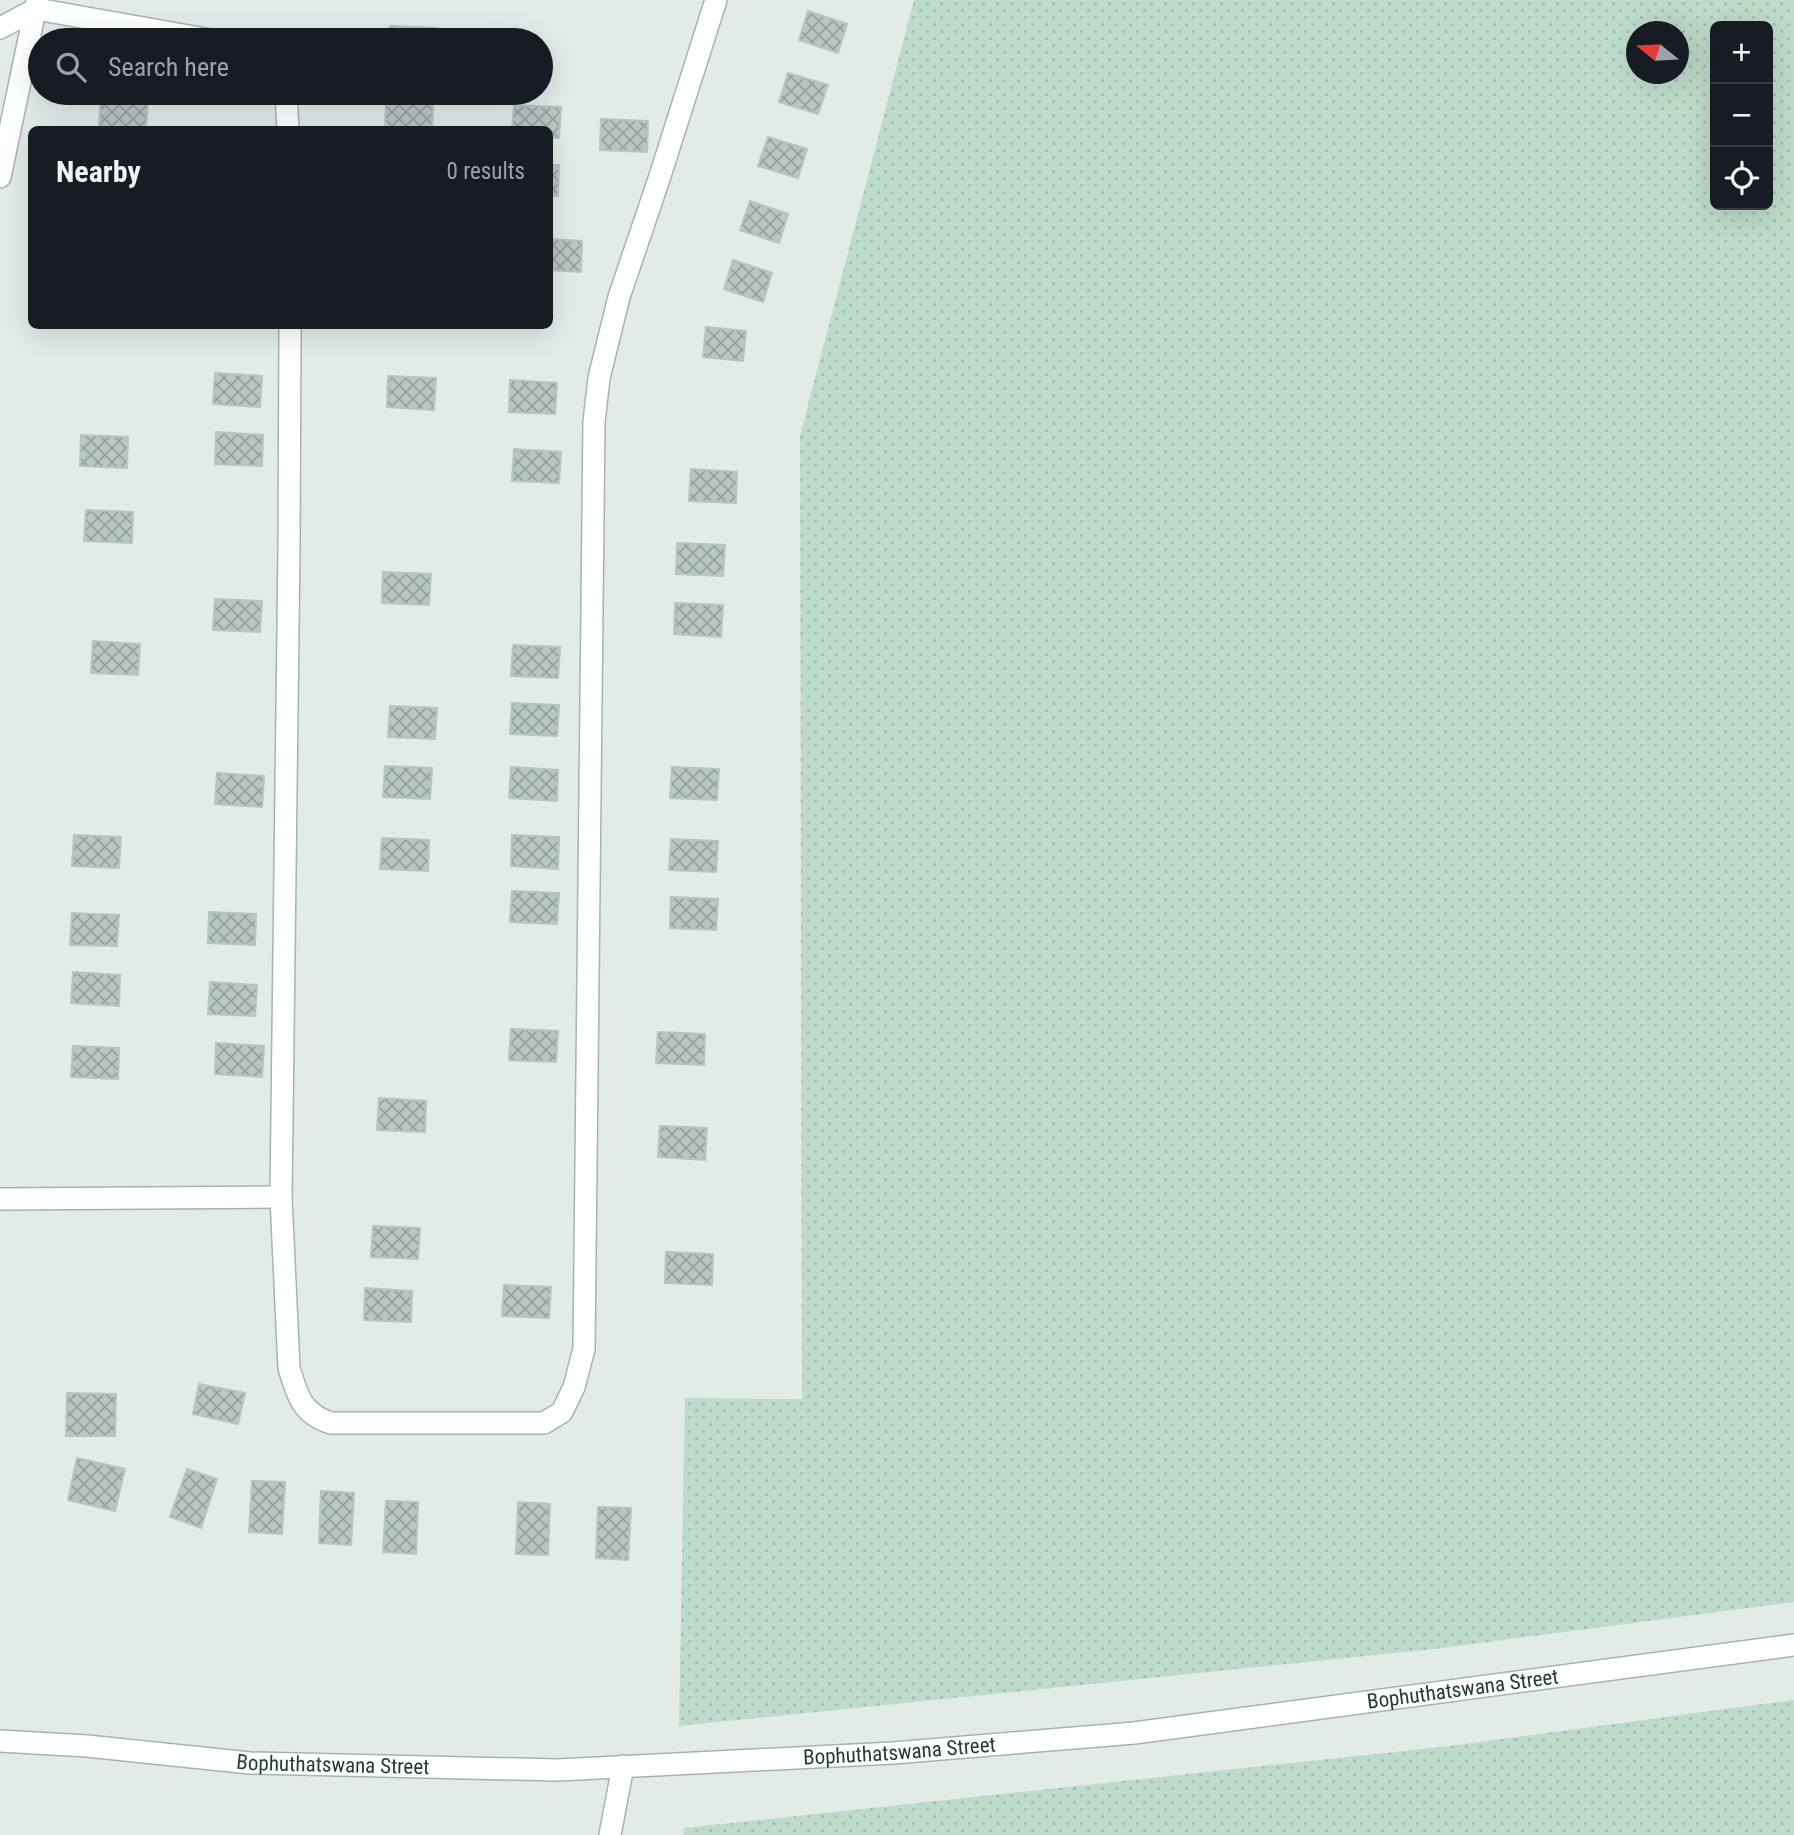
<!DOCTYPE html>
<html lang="en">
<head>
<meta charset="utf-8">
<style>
	body { margin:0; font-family:"Roboto Condensed",sans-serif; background:#20242c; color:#f1f3f6 }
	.controls { position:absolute; right:21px; top:21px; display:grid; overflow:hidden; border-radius:10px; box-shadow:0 7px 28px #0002 }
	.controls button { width:63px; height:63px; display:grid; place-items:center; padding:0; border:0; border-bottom:2px solid #363941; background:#171b24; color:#f1f3f6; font:35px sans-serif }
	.compass { position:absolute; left:1626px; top:21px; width:63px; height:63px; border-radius:50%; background:#171b24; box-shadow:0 7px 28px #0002; rotate:288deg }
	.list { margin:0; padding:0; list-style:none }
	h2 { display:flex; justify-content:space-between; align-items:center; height:91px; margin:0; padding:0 28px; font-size:30px }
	h2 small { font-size:23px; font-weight:400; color:#9ea1a6 }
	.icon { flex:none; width:38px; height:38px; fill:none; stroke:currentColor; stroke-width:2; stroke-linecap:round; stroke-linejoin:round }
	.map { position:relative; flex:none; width:1794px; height:1835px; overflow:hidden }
	.search { position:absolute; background:#171b24; box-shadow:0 7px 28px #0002; left:28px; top:28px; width:525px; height:77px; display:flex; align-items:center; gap:18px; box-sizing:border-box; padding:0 24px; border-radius:38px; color:#9ea1a6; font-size:26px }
	.panel { position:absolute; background:#171b24; box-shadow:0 7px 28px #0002; left:28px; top:126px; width:525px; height:203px; border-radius:10px }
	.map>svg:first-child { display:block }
</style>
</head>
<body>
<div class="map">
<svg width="1794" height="1835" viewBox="0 0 1794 1835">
	<defs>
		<pattern id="grass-dots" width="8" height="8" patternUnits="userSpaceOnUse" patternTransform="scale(1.75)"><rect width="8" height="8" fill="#bddbca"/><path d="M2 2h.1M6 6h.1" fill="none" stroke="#a2bdae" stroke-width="1.8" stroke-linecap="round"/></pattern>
		<pattern id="building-cross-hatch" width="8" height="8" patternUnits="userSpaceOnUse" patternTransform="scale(1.75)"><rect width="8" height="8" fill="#b8c6c3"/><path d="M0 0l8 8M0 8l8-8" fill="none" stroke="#95a29f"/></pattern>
	</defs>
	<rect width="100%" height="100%" fill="#e2ebe9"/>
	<!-- grass -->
	<path fill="url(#grass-dots)" fill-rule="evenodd" d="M914 0H1794V1602L1434 1649 679 1726 685 1398 802 1399 800 436ZM1715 26H1768V205H1715ZM1636 32H1678V74H1636Z
		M1794 1700V1835H683L684 1828 1450 1746Z"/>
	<!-- building -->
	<path fill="url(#building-cross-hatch)" stroke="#b5c5c1" stroke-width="2" d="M808 11 847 24 838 53 799 40Z
		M390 26 437 28V40H389Z
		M788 73 828 85 818 114 779 102Z
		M101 95 148 97 146 128 99 126Z
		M386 102 433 104 432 130H385Z
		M514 105 561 107 559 138H550V130H512Z
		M601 119 648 121 647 152 600 150Z
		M768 137 807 149 798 178 758 166Z
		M550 165H559L558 196H550Z
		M750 201 788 214 779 243 740 230Z
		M550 239 582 241 581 272 550 270Z
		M733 260 772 273 763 302 724 289Z
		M706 327 746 331 743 361 703 357Z
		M215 373 262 376 260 407 213 404Z
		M388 376 436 378 434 410 387 407Z
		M510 380 557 383 555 414 509 412Z
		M216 432 263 435 262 466 215 464Z
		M81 435 128 437 127 468 80 466Z
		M514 449 561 452 559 483 512 481Z
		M691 469 737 472 736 503 689 501Z
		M86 510 133 512 132 543 84 541Z
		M677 543 725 545 723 576 676 574Z
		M383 572 431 574 429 605 382 603Z
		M215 599 262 601 260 632 213 630Z
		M675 603 723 605 721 637 674 634Z
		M93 641 140 644 138 675 91 673Z
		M513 645 560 647 558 678 511 676Z
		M512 703 559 705 557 736 510 734Z
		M390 706 437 708 435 739 388 737Z
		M385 766 432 768 430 799 383 797Z
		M511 767 558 770 557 801 509 798Z
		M672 767 719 769 717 800 670 798Z
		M217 773 264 776 262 807 215 804Z
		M74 835 121 837 119 868 72 866Z
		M512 835 559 837 558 869 511 866Z
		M382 838 429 840 428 871 380 869Z
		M671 839 718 841 716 872 669 870Z
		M512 891 559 893 557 924 510 922Z
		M671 897 718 899 716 930 670 928Z
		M209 912 256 914 255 945 208 943Z
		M72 913 119 915 117 946 70 945Z
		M73 972 120 975 119 1006 71 1003Z
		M210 982 257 985 255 1016 208 1014Z
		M511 1029 558 1031 556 1062 509 1060Z
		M658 1032 705 1034 704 1065 656 1063Z
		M216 1043 264 1046 262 1077 215 1074Z
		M73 1046 119 1048 118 1079 71 1077Z
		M379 1098 426 1101 425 1132 377 1130Z
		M660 1126 707 1128 705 1160 658 1157Z
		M373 1226 420 1228 418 1259 371 1257Z
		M666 1252 713 1254 712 1285 665 1283Z
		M504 1285 551 1287 549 1318 502 1316Z
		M365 1288 412 1291 411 1322 364 1320Z
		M199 1384 245 1393 238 1424 193 1414Z
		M67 1393 116 1394 115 1436H66Z
		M77 1458 125 1469 115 1511 68 1500Z
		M187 1469 217 1479 201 1528 170 1517Z
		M252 1481 285 1482 282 1534 249 1532Z
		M321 1491 354 1493 351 1545 319 1543Z
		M386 1501 418 1502 416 1554 383 1552Z
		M518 1502 550 1504 548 1555 516 1554Z
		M598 1507 631 1508 628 1560 596 1558Z"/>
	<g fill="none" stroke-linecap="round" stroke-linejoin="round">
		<!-- minor casing -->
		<g stroke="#a5b3b1" stroke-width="24">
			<g id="minor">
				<path d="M0 28 36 9 211 40"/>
				<path d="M286 93 288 130"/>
				<path d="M0 177 37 1"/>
				<path d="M290 326 289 546 281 1197 289 1368C297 1395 302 1414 331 1423H544L562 1412 574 1387 584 1349 594 422 599 378 619 297 659 179 716 0"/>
				<path d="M0 1199 281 1197"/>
				<path id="s1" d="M0 1741 87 1746 250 1763 558 1770 893 1753 1134 1733 1794 1645"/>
				<path d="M610 1835 623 1766"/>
			</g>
		</g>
		<!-- minor -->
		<use href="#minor" stroke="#fff" stroke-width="21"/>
	</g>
	<g text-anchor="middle" stroke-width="7" stroke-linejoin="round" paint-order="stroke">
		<!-- street labels -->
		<g font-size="21" fill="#233b39" stroke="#f3f8f6">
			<text dy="7" stroke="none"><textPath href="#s1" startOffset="1468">Bophuthatswana Street</textPath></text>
			<text dy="7" stroke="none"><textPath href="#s1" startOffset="901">Bophuthatswana Street</textPath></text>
			<text dy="7" stroke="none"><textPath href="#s1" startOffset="334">Bophuthatswana Street</textPath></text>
		</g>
	</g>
</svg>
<div class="controls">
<button>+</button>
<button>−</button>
<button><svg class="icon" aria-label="locate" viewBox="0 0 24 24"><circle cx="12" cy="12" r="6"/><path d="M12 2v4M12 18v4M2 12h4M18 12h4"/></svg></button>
</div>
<svg class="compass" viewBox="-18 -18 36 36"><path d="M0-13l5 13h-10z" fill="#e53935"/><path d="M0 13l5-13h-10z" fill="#9ea1a6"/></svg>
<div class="search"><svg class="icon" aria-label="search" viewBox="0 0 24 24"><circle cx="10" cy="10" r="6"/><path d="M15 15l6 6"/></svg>Search here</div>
<section class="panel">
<h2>Nearby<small>0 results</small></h2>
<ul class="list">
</ul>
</section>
</div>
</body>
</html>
